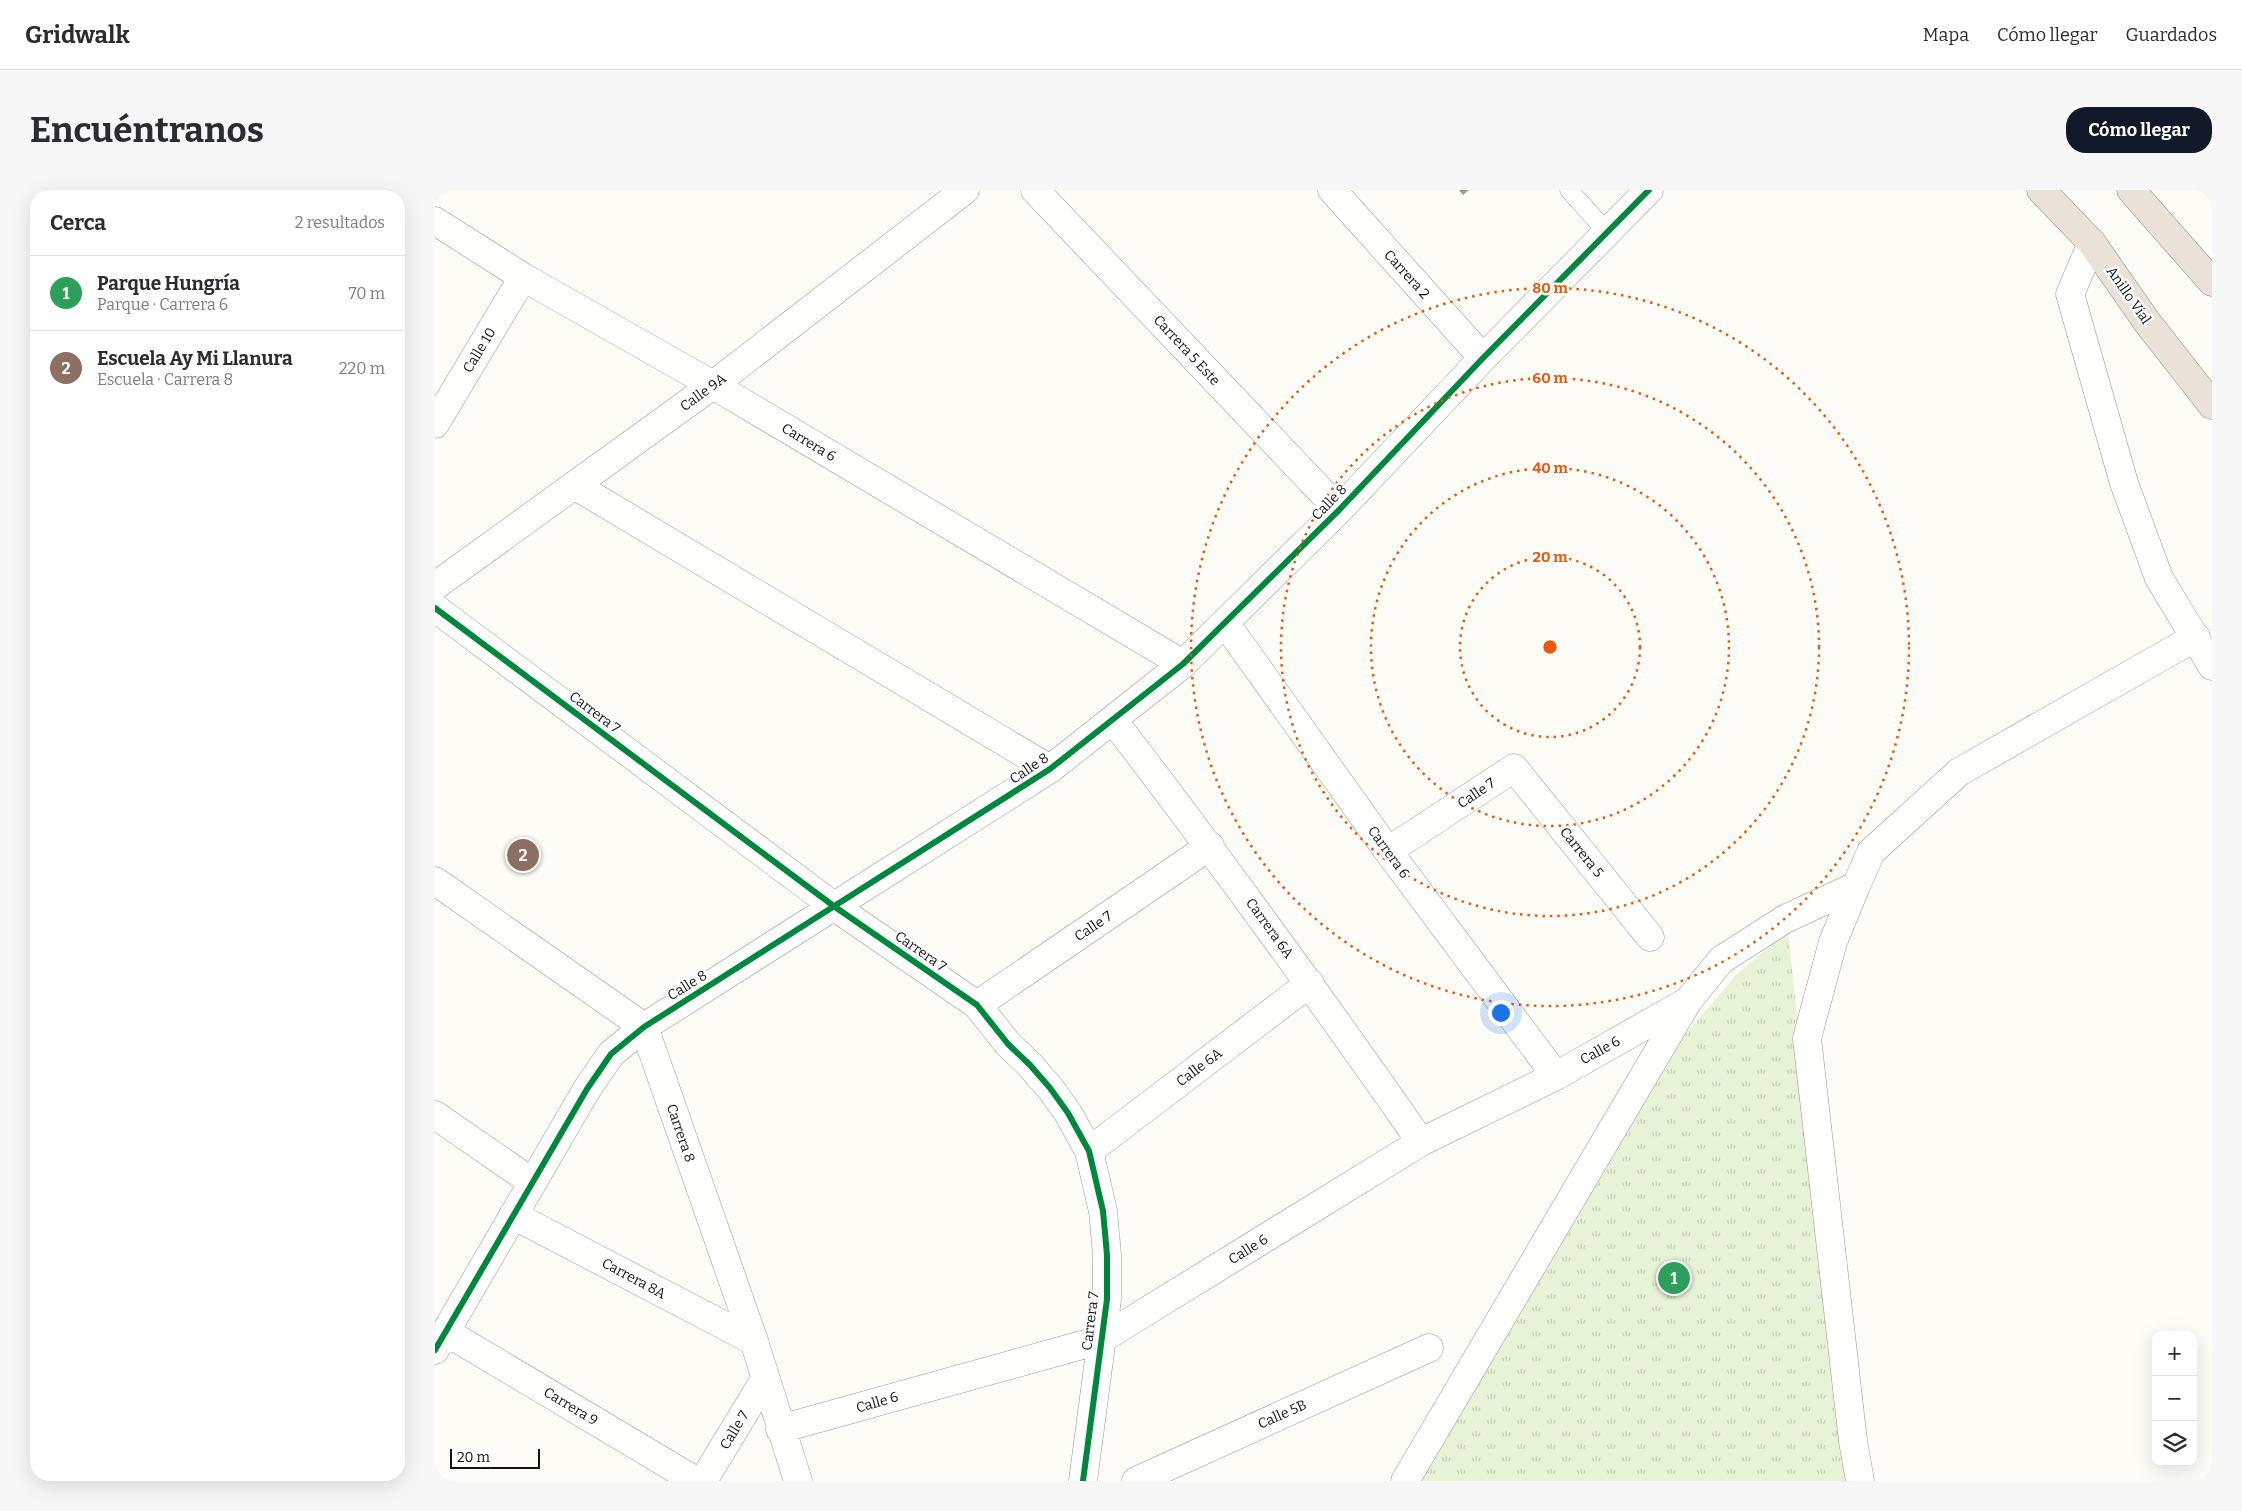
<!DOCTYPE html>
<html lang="es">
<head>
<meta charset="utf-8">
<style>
	body { margin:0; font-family:Bitter,serif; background:#f7f7f7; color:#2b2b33 }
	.controls { position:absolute; right:15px; bottom:15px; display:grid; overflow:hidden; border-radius:10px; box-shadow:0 5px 20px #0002 }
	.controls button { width:45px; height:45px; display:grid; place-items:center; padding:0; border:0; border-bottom:1px solid #e1e1e2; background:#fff; color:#2b2b33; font:25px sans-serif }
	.scale { position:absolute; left:15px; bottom:12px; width:90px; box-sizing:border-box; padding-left:5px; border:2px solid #111; border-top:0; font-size:14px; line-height:18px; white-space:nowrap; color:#111; -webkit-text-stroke:4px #fff; paint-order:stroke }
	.you { position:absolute; left:1065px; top:822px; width:18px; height:18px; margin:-12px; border:4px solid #fff; border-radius:50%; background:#1a73e8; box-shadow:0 0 0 8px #1a73e833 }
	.badge { display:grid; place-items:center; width:32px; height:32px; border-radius:50%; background:#111827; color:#fff; font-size:16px; font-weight:700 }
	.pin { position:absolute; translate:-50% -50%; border:2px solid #fff; box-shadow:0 1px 5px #0006 }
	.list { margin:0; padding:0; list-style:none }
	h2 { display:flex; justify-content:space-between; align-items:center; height:65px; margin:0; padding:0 20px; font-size:21px }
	h2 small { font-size:16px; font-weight:400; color:#7c7c81 }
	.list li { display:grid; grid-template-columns:32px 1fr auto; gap:15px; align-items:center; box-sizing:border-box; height:75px; padding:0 20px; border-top:1px solid #e1e1e2 }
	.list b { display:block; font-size:19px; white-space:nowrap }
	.list p { margin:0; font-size:16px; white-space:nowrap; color:#7c7c81 }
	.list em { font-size:16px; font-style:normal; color:#7c7c81 }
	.icon { flex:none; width:28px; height:28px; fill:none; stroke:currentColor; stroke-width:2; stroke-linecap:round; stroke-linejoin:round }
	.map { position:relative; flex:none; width:1777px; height:1291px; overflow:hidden; border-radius:20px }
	header { display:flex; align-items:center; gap:30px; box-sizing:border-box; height:70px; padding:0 25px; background:#fff; border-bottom:1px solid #e1e1e2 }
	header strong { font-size:24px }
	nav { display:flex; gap:28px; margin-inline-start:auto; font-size:18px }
	.intro { display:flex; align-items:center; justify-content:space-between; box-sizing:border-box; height:120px; padding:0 30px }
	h1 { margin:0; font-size:35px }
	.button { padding:12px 22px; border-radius:20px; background:#111827; color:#fff; font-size:18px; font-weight:700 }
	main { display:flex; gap:30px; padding:0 30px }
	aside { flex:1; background:#fff; border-radius:20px; box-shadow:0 5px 20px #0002 }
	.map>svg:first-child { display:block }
</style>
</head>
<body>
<header>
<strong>Gridwalk</strong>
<nav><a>Mapa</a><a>Cómo llegar</a><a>Guardados</a></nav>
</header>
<div class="intro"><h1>Encuéntranos</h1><a class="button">Cómo llegar</a></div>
<main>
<aside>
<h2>Cerca<small>2 resultados</small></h2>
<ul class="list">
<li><span class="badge" style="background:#2e9e5b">1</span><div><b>Parque Hungría</b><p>Parque · Carrera 6</p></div><em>70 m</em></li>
<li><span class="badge" style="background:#8d6e63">2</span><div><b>Escuela Ay Mi Llanura</b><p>Escuela · Carrera 8</p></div><em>220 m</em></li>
</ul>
</aside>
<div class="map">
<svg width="1777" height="1291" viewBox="0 0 1777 1291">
	<defs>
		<pattern id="grass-tufts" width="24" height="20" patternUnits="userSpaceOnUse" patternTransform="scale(1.25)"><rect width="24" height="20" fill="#e7f3d7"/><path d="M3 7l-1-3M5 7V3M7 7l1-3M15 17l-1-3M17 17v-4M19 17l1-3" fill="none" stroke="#c5cfb8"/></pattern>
		<pattern id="building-hatch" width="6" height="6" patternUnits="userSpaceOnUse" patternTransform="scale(1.25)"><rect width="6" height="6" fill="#a19f9c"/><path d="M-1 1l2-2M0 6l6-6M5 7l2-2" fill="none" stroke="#82807e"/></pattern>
		<filter id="shadow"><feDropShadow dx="4.5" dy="-4.5" stdDeviation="0" flood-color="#0004"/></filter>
	</defs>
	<rect width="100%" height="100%" fill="#fdfcf7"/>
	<!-- grass -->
	<path fill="url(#grass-tufts)" d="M1353 741 1411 1291H970L1196 908 1301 785Z"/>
	<!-- building -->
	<path fill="url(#building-hatch)" filter="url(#shadow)" d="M1024 0H1034L1028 5Z"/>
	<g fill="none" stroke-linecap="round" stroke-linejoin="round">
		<!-- lane casing -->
		<g stroke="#979795" stroke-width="19">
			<path id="lane" d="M1134 0 1172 42"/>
		</g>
		<!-- street casing -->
		<g stroke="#979795" stroke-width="29">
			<path id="street" d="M600 0 904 320
				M897 0 1048 168
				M0 31 88 87 278 195 748 474
				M1657 53 1635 104 1689 293 1724 388 1777 476
				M0 234 88 87
				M139 295 615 579
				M0 396 278 195 530 0
				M0 418 400 717 542 815 573 854 595 875 615 898 633 923 654 961 668 1021 672 1065V1109L648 1291
				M791 434 953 661 1121 886
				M678 530C784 668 886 809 986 952
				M953 661 1079 578 1215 747
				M0 691 209 837 319 1151 363 1291
				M542 815 775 656
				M0 925 97 992
				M654 961 875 793
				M78 1025 319 1151
				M11 1142 261 1291
				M0 1160 152 899 176 864 209 837 615 579 748 474 904 320 1048 168 1214 0
				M345 1239 665 1150 986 952 1121 886 1253 811
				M268 1291 330 1189
				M701 1291 994 1158
				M970 1291 1253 811 1286 770 1350 729 1421 696
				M1425 1291 1418 1251 1372 848 1398 752 1421 696 1436 662 1524 582 1761 447"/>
		</g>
		<!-- highway casing -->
		<g stroke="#858482" stroke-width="29">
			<path id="highway" d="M1606 0 1657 53 1712 132 1777 215
				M1696 0 1777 92"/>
		</g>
		<!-- lane -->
		<use href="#lane" stroke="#fffffe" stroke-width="18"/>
		<!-- street -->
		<use href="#street" stroke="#fffffe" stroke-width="28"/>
		<!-- highway -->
		<use href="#highway" stroke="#eae1d8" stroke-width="28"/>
		<!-- cycleway casing -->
		<g stroke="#fff" stroke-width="9">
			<path id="cycleway" d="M0 418 400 717 542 815 573 854 595 875 615 898 633 923 654 961 668 1021 672 1065V1109L648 1291
				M0 1160 152 899 176 864 209 837 615 579 748 474 904 320 1048 168 1214 0"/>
		</g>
		<!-- cycleway -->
		<use href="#cycleway" stroke="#00873e" stroke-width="6"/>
	</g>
	<!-- distance rings -->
	<g fill="none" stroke="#e8590c" stroke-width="2.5" stroke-dasharray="2.5 5">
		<circle cx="1115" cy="457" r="90"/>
		<circle cx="1115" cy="457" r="179"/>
		<circle cx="1115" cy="457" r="269"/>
		<circle cx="1115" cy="457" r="359"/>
	</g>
	<g text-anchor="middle" stroke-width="5" stroke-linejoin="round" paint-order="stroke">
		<!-- street labels -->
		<g font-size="14" fill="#111" stroke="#fff">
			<text transform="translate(972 84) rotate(48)" y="5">Carrera 2</text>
			<text transform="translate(1694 105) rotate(55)" y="5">Anillo Vial</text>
			<text transform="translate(44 160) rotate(-59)" y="5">Calle 10</text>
			<text transform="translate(752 160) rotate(47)" y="5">Carrera 5 Este</text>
			<text transform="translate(268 202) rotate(-36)" y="5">Calle 9A</text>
			<text transform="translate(374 252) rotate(31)" y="5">Carrera 6</text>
			<text transform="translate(894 312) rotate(-46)" y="5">Calle 8</text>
			<text transform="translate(160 522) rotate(37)" y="5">Carrera 7</text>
			<text transform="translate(594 578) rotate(-34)" y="5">Calle 8</text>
			<text transform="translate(1041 603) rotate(-34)" y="5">Calle 7</text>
			<text transform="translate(954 662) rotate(54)" y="5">Carrera 6</text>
			<text transform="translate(1147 662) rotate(51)" y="5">Carrera 5</text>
			<text transform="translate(658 736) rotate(-34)" y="5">Calle 7</text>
			<text transform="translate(835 738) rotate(54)" y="5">Carrera 6A</text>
			<text transform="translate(486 761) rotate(35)" y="5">Carrera 7</text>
			<text transform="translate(252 795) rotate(-32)" y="5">Calle 8</text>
			<text transform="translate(1165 860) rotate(-29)" y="5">Calle 6</text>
			<text transform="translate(764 877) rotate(-37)" y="5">Calle 6A</text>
			<text transform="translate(246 943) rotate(71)" y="5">Carrera 8</text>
			<text transform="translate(813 1059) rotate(-32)" y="5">Calle 6</text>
			<text transform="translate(199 1088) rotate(28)" y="5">Carrera 8A</text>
			<text transform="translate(655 1131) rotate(-83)" y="5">Carrera 7</text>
			<text transform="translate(442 1212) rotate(-16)" y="5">Calle 6</text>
			<text transform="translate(136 1216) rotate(31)" y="5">Carrera 9</text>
			<text transform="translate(847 1224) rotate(-24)" y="5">Calle 5B</text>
			<text transform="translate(299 1240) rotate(-59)" y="5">Calle 7</text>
		</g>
	</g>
	<circle cx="1115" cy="457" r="8" fill="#e8590c" stroke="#fff" stroke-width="2.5"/>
	<g font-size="15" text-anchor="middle" font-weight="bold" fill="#e8590c" stroke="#fff" stroke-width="5" stroke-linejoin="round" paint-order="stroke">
		<text x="1115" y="103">80 m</text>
		<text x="1115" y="193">60 m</text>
		<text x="1115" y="283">40 m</text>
		<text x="1115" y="372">20 m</text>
	</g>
</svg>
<div class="controls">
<button>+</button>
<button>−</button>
<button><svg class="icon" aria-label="layers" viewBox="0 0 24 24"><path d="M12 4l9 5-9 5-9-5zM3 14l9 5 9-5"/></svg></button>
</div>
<div class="scale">20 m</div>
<div class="you"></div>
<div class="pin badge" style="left:1239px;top:1088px;background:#2e9e5b">1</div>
<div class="pin badge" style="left:88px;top:665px;background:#8d6e63">2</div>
</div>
</main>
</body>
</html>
